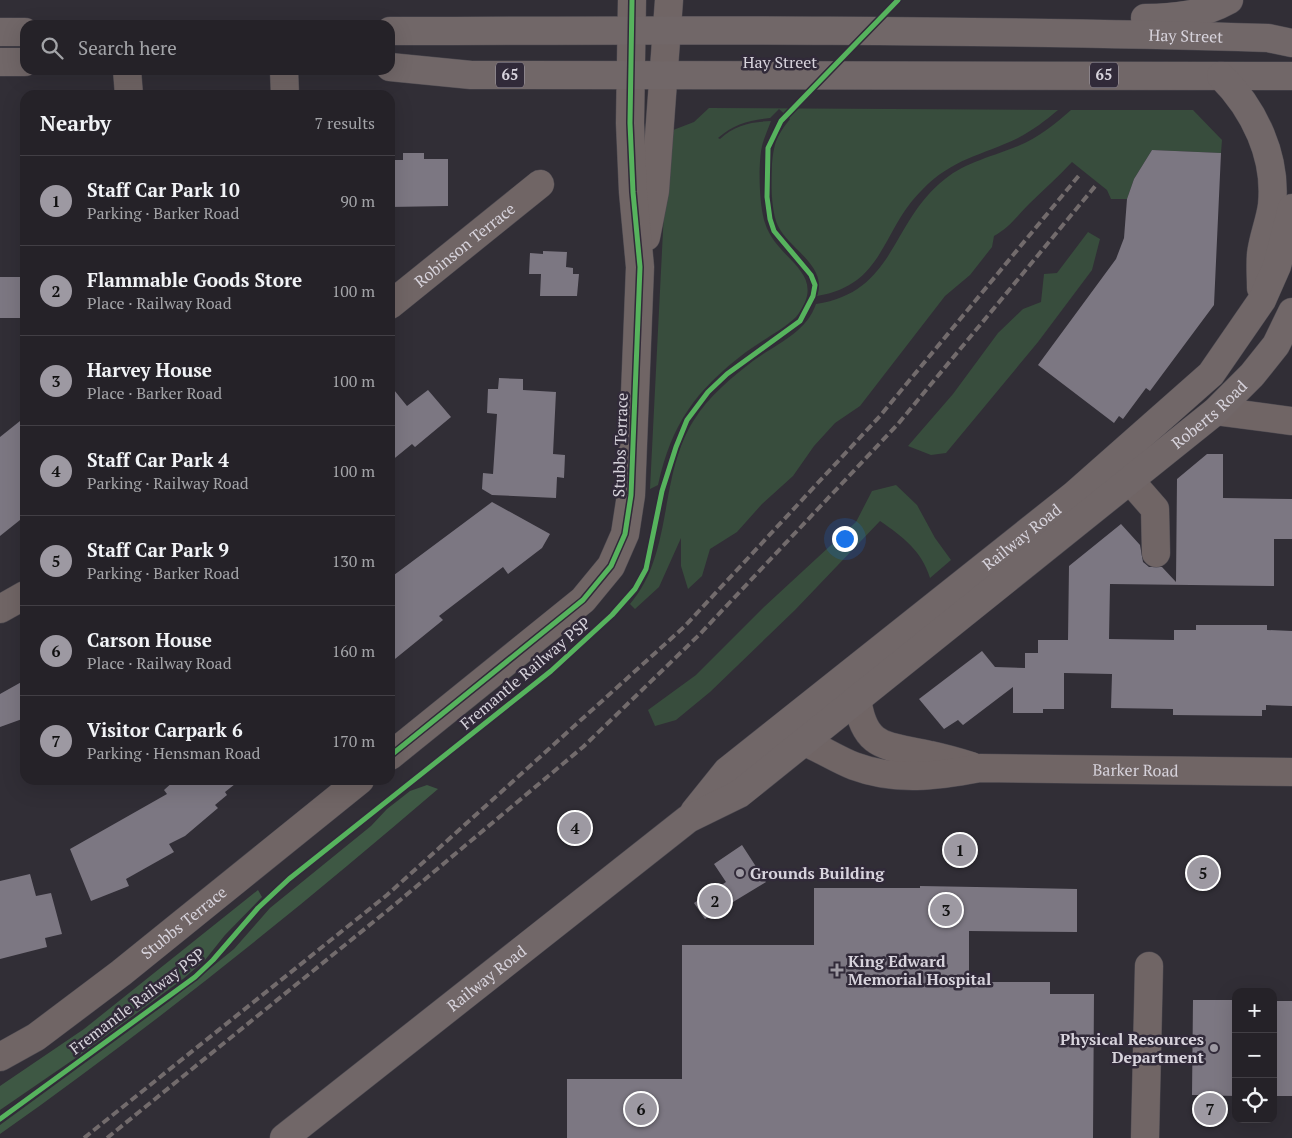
<!DOCTYPE html>
<html lang="en">
<head>
<meta charset="utf-8">
<style>
	body { margin:0; font-family:"PT Serif",serif; background:#312f34; color:#f1f3f6 }
	.controls { position:absolute; right:15px; bottom:15px; display:grid; overflow:hidden; border-radius:10px; box-shadow:0 5px 20px #0002 }
	.controls button { width:45px; height:45px; display:grid; place-items:center; padding:0; border:0; border-bottom:1px solid #423f45; background:#252228; color:#f1f3f6; font:25px sans-serif }
	.you { position:absolute; left:844px; top:538px; width:18px; height:18px; margin:-12px; border:4px solid #fff; border-radius:50%; background:#1a73e8; box-shadow:0 0 0 8px #1a73e833 }
	.badge { display:grid; place-items:center; width:32px; height:32px; border-radius:50%; background:#9d99a2; color:#111; font-size:16px; font-weight:700 }
	.pin { position:absolute; translate:-50% -50%; border:2px solid #fff; box-shadow:0 1px 5px #0006 }
	.list { margin:0; padding:0; list-style:none }
	h2 { display:flex; justify-content:space-between; align-items:center; height:65px; margin:0; padding:0 20px; font-size:21px }
	h2 small { font-size:16px; font-weight:400; color:#a3a4a8 }
	.list li { display:grid; grid-template-columns:32px 1fr auto; gap:15px; align-items:center; box-sizing:border-box; height:90px; padding:0 20px; border-top:1px solid #423f45 }
	.list b { display:block; font-size:19px; white-space:nowrap }
	.list p { margin:0; font-size:16px; white-space:nowrap; color:#a3a4a8 }
	.list em { font-size:16px; font-style:normal; color:#a3a4a8 }
	.icon { flex:none; width:28px; height:28px; fill:none; stroke:currentColor; stroke-width:2; stroke-linecap:round; stroke-linejoin:round }
	.map { position:relative; flex:none; width:1292px; height:1138px; overflow:hidden }
	.search { position:absolute; background:#252228; box-shadow:0 5px 20px #0002; left:20px; top:20px; width:375px; height:55px; display:flex; align-items:center; gap:12px; box-sizing:border-box; padding:0 18px; border-radius:15px; color:#a3a4a8; font-size:19px }
	.panel { position:absolute; background:#252228; box-shadow:0 5px 20px #0002; left:20px; top:90px; width:375px; height:695px; border-radius:15px }
	.map>svg:first-child { display:block }
</style>
</head>
<body>
<div class="map">
<svg width="1292" height="1138" viewBox="0 0 1292 1138">
	<rect width="100%" height="100%" fill="#312e36"/>
	<!-- green -->
	<path fill="#384d3d" d="M709 108 1058 110C1045 121 1033 130 1018 138 981 156 953 158 922 190 881 230 885 285 817 296 828 266 790 250 778 226 770 209 770 168 774 149 776 137 783 128 790 119L779 109 770 118C749 120 734 124 718 138L720 139C735 125 750 122 771 121 768 129 764 138 762 146 758 165 759 205 765 223 777 262 831 272 796 317 781 331 762 340 746 352 695 391 672 423 658 485L650 489 668 132 694 122Z
		M1071 110H1193L1222 140 1221 153 1152 150 1134 179 1127 199H1111L1107 190 1072 162C1058 177 1043 190 1029 204 1016 217 1010 227 994 236L992 247 970 275 945 296 860 406 835 423 814 446 793 476 762 504 737 532 710 549 702 576 688 589 681 566V538L659 587 635 609 630 604C674 553 658 476 694 420 709 396 731 378 753 361 776 344 806 333 816 304 896 292 890 222 945 179 966 162 994 156 1018 146 1038 138 1055 124 1071 110Z
		M1088 232 1100 239 1092 270 1038 342 946 453 931 455 908 446 953 394 998 333 1023 309 1041 302 1044 274 1057 273Z
		M896 485 917 505 935 538 951 560 930 578C922 551 902 536 880 521L795 610 710 692 676 720 655 726 648 710 696 675 764 607 856 522 872 491Z"/>
	<!-- forest -->
	<path fill="#3e5844" d="M427 785 438 789C297 910 152 1027 0 1134V1125L171 1000 234 949 270 908 371 826 387 809 410 791Z
		M258 890 262 897 225 935 205 960 183 979 80 1055 0 1110V1086L84 1029Z"/>
	<!-- building -->
	<path fill="#7c7782" d="M1152 150 1221 153 1214 305 1150 391 1146 388 1123 419 1119 416 1114 423 1038 365 1116 259 1124 238 1127 199 1134 179Z
		M403 153H424V159H448V206L390 207V160H403Z
		M543 251 567 252 566 267 573 268V274H579L577 296H540L541 274H529L530 253 543 254Z
		M0 277H25V318H0Z
		M499 378 523 379V390L556 392 553 454 565 455 564 478 557 477 556 498 492 495 482 489 483 473 493 474 497 414 487 413 488 389H498Z
		M390 385 407 406 428 390 451 417 415 447 412 444 390 462Z
		M25 417V516L0 536V437Z
		M1207 454H1223V498L1292 499V539H1274V586L1110 584 1109 639 1174 640V630H1196V625H1267V630L1292 631V706L1266 705V710H1262V716L1173 715V709L1111 708 1112 674 1064 673V709H1043V713H1013V687L963 725 958 720 944 729 919 699 982 651 995 667 1025 668V653H1038V640H1068L1069 566 1121 524 1140 545 1143 562 1149 567H1162L1176 582 1177 479Z
		M492 502 550 534 542 548 508 574 503 567 439 616 443 620 390 663V578Z
		M25 680V718L0 727V694Z
		M175 780H240L225 792 227 795 215 805 218 808 185 836 169 844 174 852 126 879 129 886 91 901 70 849 167 794 164 790Z
		M742 845 766 882 705 919 694 903 726 882 714 864Z
		M30 874 36 896 51 893 62 934 45 938 47 947 0 959V881Z
		M920 886 1077 889V932L969 931V982H1050V994H1094L1093 1138H567V1079H682V945H814V888H920Z
		M1193 1000H1236V1096L1192 1095Z
		M1273 1001H1292V1096H1273Z"/>
	<g fill="none" stroke-linecap="round" stroke-linejoin="round">
		<!-- minor casing -->
		<g stroke="#4c4950" stroke-width="29">
			<g id="minor">
				<path d="M127 70 129 95"/>
				<path d="M284 70 285 95"/>
				<path d="M646 237 655 191 669 0"/>
				<path id="s1" d="M390 305 540 184"/>
				<path d="M1216 411 1292 421"/>
				<path d="M1114 462 1155 509 1156 553"/>
				<path d="M0 609 25 595"/>
				<path d="M857 698C864 751 888 745 930 755 944 758 958 762 971 766"/>
				<path id="s2" d="M802 741C820 748 836 759 854 766 897 782 937 776 980 768L1292 772"/>
				<path d="M390 756 583 600 611 566 625 534 631 495 640 267 633 192 630 123 632 0"/>
				<path id="s3" d="M0 1057 36 1037 121 973 360 780"/>
				<path d="M1145 1138 1149 966"/>
			</g>
		</g>
		<!-- major casing -->
		<g stroke="#4c4950" stroke-width="29">
			<g id="major">
				<path d="M1145 18C1175 18 1202 15 1229 0"/>
				<path id="s4" d="M390 31C683 30 976 29 1268 38L1292 43"/>
				<path d="M0 32H25"/>
				<path d="M0 62H25"/>
				<path d="M390 67 471 75 1292 76"/>
				<path d="M1221 76C1254 109 1277 156 1272 205 1270 221 1263 237 1261 254 1260 265 1261 277 1261 288"/>
				<path id="s5" d="M694 812 727 771 1074 495 1211 374 1262 300 1277 266 1292 208"/>
				<path id="s6" d="M284 1138 688 819 739 794 1216 411 1252 375 1276 345 1292 312"/>
			</g>
		</g>
		<!-- minor -->
		<use href="#minor" stroke="#706565" stroke-width="28"/>
		<!-- major -->
		<use href="#major" stroke="#716768" stroke-width="28"/>
		<!-- rail -->
		<path stroke="#726b6c" stroke-width="4" stroke-dasharray="8 4" stroke-linecap="butt" d="M84 1138 387 895 684 627 880 416 1081 173
			M107 1138 393 906 583 747 699 635 898 424 1097 184"/>
		<!-- cycleway casing -->
		<g stroke="#312a39" stroke-width="8">
			<path id="cycleway" d="M390 756 583 600 611 566 625 534 631 495 640 267 633 192 630 123 632 0
				M0 1119 195 977 213 960 258 908 289 879 551 671 612 615 635 589 646 569 662 491 676 447 687 420 708 392 727 374 800 321 813 296 815 285 811 275 774 231 770 219 767 197 768 148 781 121 898 0"/>
		</g>
		<!-- cycleway -->
		<use href="#cycleway" stroke="#56b35d" stroke-width="5"/>
	</g>
	<!-- markers -->
	<g fill="#9d99a2" stroke="#312a39" stroke-width="2">
		<circle cx="740" cy="873" r="5"/>
		<path d="M834.5 962.5h5v5h5v5h-5v5h-5v-5h-5v-5h5z"/>
		<circle cx="1214" cy="1048" r="5"/>
	</g>
	<g text-anchor="middle" stroke-width="5" stroke-linejoin="round" paint-order="stroke">
		<!-- shield labels -->
		<g fill="#312a39" stroke="#a5a0ab" stroke-width="1">
			<rect x="496" y="62.5" width="28" height="25" rx="4"/>
			<rect x="1090" y="62.5" width="28" height="25" rx="4"/>
		</g>
		<g font-size="15" font-weight="bold" fill="#d7d3dc">
			<text x="510" y="80">65</text>
			<text x="1104" y="80">65</text>
		</g>
		<!-- street labels -->
		<g font-size="16" fill="#d7d3dc" stroke="#312a39">
			<text dy="6" stroke="none"><textPath href="#s4" startOffset="796">Hay Street</textPath></text>
			<text x="780" y="68">Hay Street</text>
			<text dy="6" stroke="none"><textPath href="#s1" startOffset="96">Robinson Terrace</textPath></text>
			<text dy="6" stroke="none"><textPath href="#s6" startOffset="1176">Roberts Road</textPath></text>
			<text transform="translate(620 445) rotate(-88)" y="6">Stubbs Terrace</text>
			<text dy="6" stroke="none"><textPath href="#s5" startOffset="429">Railway Road</textPath></text>
			<text transform="translate(525 673) rotate(-40)" y="6">Fremantle Railway PSP</text>
			<text dy="6" stroke="none"><textPath href="#s2" startOffset="341">Barker Road</textPath></text>
			<text dy="6" stroke="none"><textPath href="#s3" startOffset="228">Stubbs Terrace</textPath></text>
			<text dy="6" stroke="none"><textPath href="#s6" startOffset="258">Railway Road</textPath></text>
			<text transform="translate(137 1001) rotate(-37)" y="6">Fremantle Railway PSP</text>
		</g>
		<!-- poi labels -->
		<g font-size="16" font-weight="bold" fill="#d7d3dc" stroke="#312a39" text-anchor="start">
			<text x="750" y="879">Grounds Building</text>
			<text x="848" y="967">King Edward<tspan x="848" dy="18">Memorial Hospital</tspan></text>
			<text x="1204" y="1045" text-anchor="end">Physical Resources<tspan x="1204" dy="18">Department</tspan></text>
		</g>
	</g>
</svg>
<div class="controls">
<button>+</button>
<button>−</button>
<button><svg class="icon" aria-label="locate" viewBox="0 0 24 24"><circle cx="12" cy="12" r="6"/><path d="M12 2v4M12 18v4M2 12h4M18 12h4"/></svg></button>
</div>
<div class="you"></div>
<div class="pin badge" style="left:960px;top:850px">1</div>
<div class="pin badge" style="left:715px;top:901px">2</div>
<div class="pin badge" style="left:946px;top:910px">3</div>
<div class="pin badge" style="left:575px;top:828px">4</div>
<div class="pin badge" style="left:1203px;top:873px">5</div>
<div class="pin badge" style="left:641px;top:1109px">6</div>
<div class="pin badge" style="left:1210px;top:1109px">7</div>
<div class="search"><svg class="icon" aria-label="search" viewBox="0 0 24 24"><circle cx="10" cy="10" r="6"/><path d="M15 15l6 6"/></svg>Search here</div>
<section class="panel">
<h2>Nearby<small>7 results</small></h2>
<ul class="list">
<li><span class="badge">1</span><div><b>Staff Car Park 10</b><p>Parking · Barker Road</p></div><em>90 m</em></li>
<li><span class="badge">2</span><div><b>Flammable Goods Store</b><p>Place · Railway Road</p></div><em>100 m</em></li>
<li><span class="badge">3</span><div><b>Harvey House</b><p>Place · Barker Road</p></div><em>100 m</em></li>
<li><span class="badge">4</span><div><b>Staff Car Park 4</b><p>Parking · Railway Road</p></div><em>100 m</em></li>
<li><span class="badge">5</span><div><b>Staff Car Park 9</b><p>Parking · Barker Road</p></div><em>130 m</em></li>
<li><span class="badge">6</span><div><b>Carson House</b><p>Place · Railway Road</p></div><em>160 m</em></li>
<li><span class="badge">7</span><div><b>Visitor Carpark 6</b><p>Parking · Hensman Road</p></div><em>170 m</em></li>
</ul>
</section>
</div>
</body>
</html>
